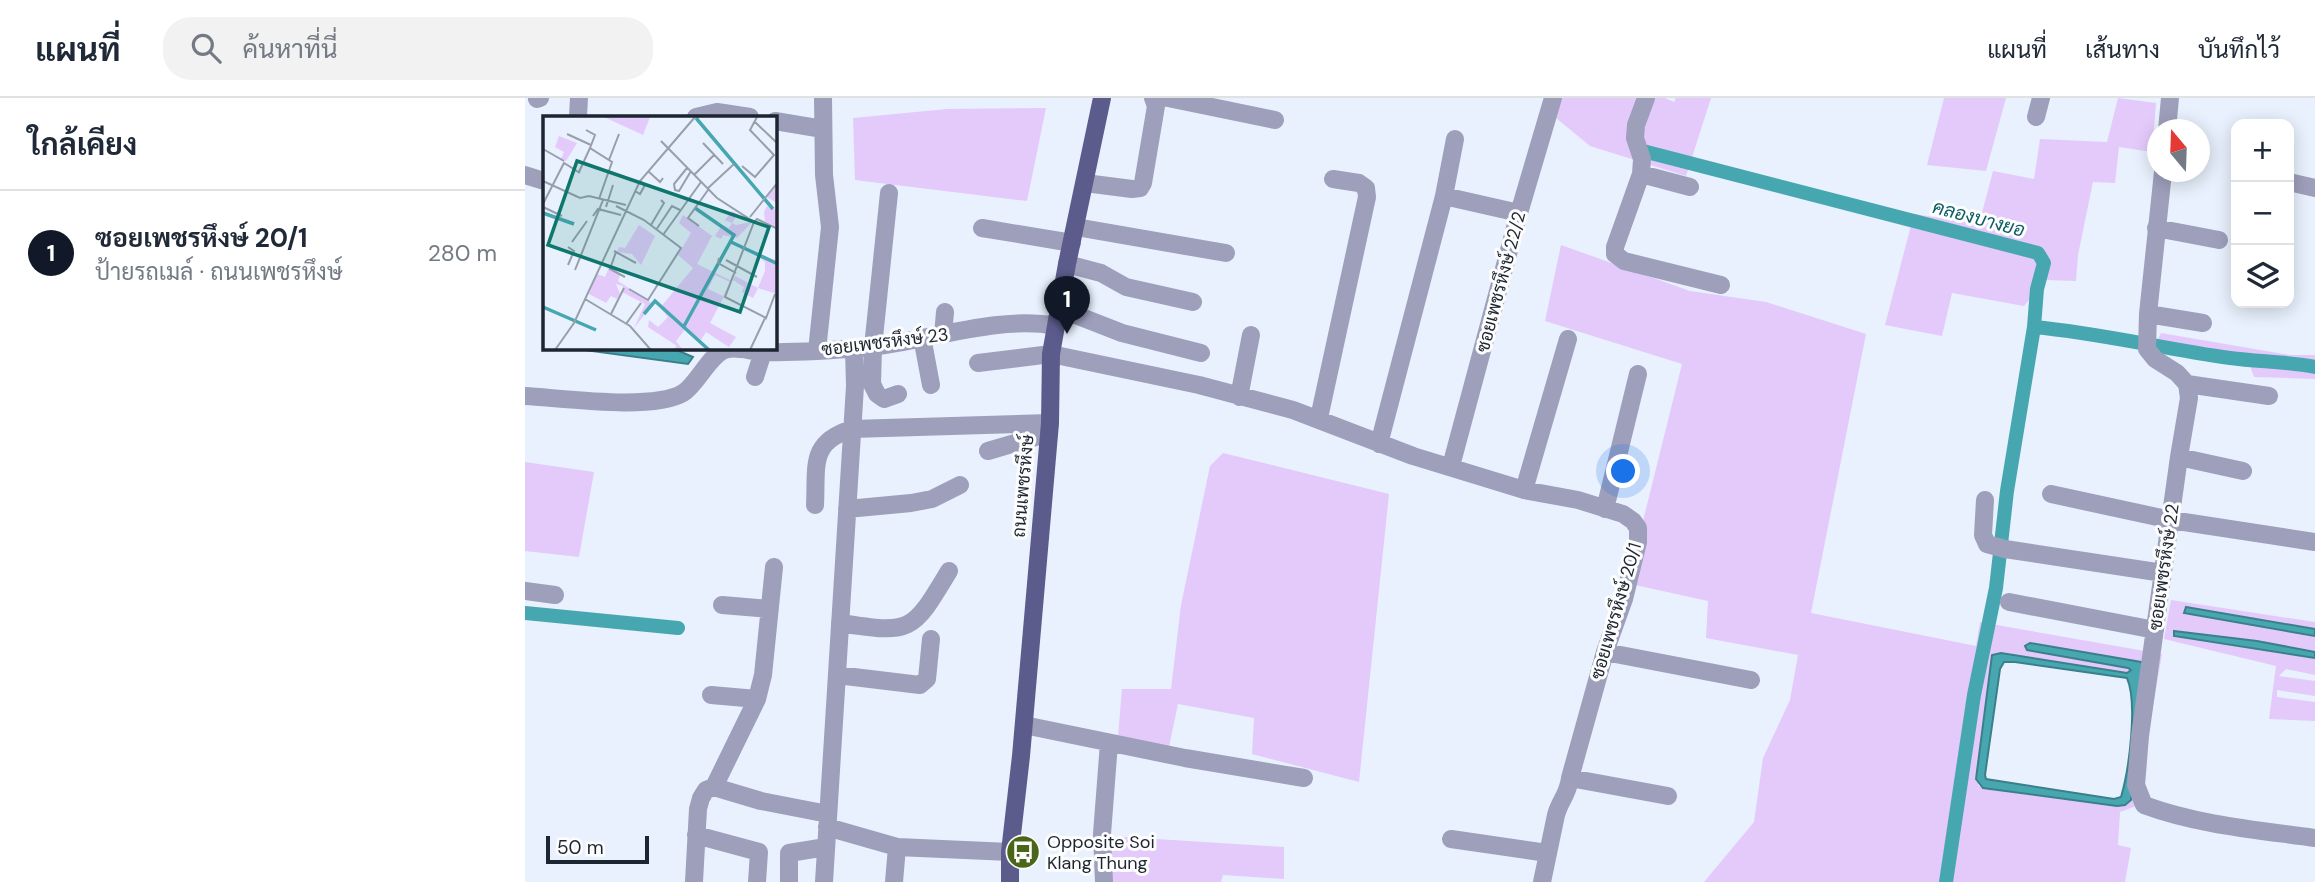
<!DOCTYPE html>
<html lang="th">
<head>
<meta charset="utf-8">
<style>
	body { margin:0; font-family:"DM Sans",Sarabun,sans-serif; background:#f2f2f3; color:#1f2937 }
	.controls { position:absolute; right:21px; top:21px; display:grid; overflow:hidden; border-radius:14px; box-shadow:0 4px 18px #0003 }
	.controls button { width:63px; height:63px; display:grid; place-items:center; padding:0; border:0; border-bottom:2px solid #e0e1e3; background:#fff; color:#1f2937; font:35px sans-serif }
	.compass { position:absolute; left:1622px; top:21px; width:63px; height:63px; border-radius:50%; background:#fff; box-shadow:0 4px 18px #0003; rotate:341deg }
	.scale { position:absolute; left:21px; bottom:18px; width:103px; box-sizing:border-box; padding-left:7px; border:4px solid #1d2530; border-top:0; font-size:19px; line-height:24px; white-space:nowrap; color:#1d2530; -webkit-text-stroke:5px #fdfdfd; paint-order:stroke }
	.you { position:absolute; left:1099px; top:374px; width:24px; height:24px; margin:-18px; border:5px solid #fff; border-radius:50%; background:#1a73e8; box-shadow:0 0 0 10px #1a73e833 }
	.badge { display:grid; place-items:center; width:46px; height:46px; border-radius:50%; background:#111827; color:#fff; font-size:23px; font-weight:700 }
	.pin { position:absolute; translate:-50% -58px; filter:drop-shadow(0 2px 4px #0008) }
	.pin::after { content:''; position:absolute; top:37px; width:24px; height:21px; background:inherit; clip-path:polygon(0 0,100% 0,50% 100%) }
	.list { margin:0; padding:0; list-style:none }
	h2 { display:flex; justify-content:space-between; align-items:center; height:91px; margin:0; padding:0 28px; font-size:30px }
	h2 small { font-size:23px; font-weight:400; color:#747a83 }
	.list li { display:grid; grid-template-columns:46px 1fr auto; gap:21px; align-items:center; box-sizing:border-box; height:126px; padding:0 28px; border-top:2px solid #e0e1e3 }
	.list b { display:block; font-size:26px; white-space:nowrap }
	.list p { margin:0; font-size:23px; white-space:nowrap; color:#747a83 }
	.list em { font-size:23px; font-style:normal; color:#747a83 }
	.icon { flex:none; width:38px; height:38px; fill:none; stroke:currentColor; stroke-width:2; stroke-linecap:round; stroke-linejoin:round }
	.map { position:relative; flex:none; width:1790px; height:784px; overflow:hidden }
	header { display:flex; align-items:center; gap:42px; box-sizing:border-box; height:98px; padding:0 35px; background:#fff; border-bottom:2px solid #e0e1e3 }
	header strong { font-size:33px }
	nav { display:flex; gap:38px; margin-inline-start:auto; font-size:24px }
	.search { width:490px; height:63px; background:#f2f2f3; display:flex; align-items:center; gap:18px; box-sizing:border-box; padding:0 24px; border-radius:28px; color:#747a83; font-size:26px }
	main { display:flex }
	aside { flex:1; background:#fff }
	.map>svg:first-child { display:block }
</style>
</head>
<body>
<header>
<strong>แผนที่</strong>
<div class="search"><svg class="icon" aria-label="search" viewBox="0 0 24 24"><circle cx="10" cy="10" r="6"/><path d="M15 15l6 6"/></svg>ค้นหาที่นี่</div>
<nav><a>แผนที่</a><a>เส้นทาง</a><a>บันทึกไว้</a></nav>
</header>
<main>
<aside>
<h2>ใกล้เคียง<small></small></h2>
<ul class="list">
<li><span class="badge">1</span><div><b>ซอยเพชรหึงษ์ 20/1</b><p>ป้ายรถเมล์ · ถนนเพชรหึงษ์</p></div><em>280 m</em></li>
</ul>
</aside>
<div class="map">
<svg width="1790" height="784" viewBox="0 0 1790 784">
	<rect width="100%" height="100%" fill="#e8f1fd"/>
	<!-- green -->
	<path fill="#e3cafb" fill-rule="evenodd" d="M1037 0H1140L1149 4 1151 0H1186L1161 78 1065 48 1031 20Z
		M1419 0H1481L1461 73 1402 67Z
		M1593 0 1631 5 1627 54 1594 49 1590 85 1568 84 1553 157 1551 183 1521 182 1499 208 1427 195 1417 238 1360 227 1389 116 1454 126 1468 73 1509 81 1515 41 1582 44Z
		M521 10 502 103 330 82 328 20 422 11Z
		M1036 147 1165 193 1241 204 1341 236 1286 515 1451 548 1455 524 1637 556 1611 708 1595 714 1593 747 1606 750 1600 784H1179L1229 724 1238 660 1265 602 1273 557 1181 540 1183 503 1110 487 1118 423 1157 266 1020 223ZM1476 555 1602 575 1606 572 1603 570 1619 569 1606 702 1600 707 1592 708 1458 690 1453 687Z
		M1636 235 1765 257H1790V281L1729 279 1724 265 1629 249Z
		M698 355 864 396 834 684 727 656 729 620 653 606 644 649 593 638 597 591H646L656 507 685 368Z
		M0 364 69 374 54 459 0 453Z
		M1646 502 1790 524V531L1661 509 1660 515 1790 538V554L1655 533H1650L1649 537 1790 560V577L1761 571 1754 578 1790 583V598L1752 592V599L1790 604V623L1744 621 1751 568 1639 541Z
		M583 738 759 749V781L698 777 696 784H584Z"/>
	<!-- water -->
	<path fill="#47a7b1" stroke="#3a808a" stroke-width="2" fill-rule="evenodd" d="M45 250H147L168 259 163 266Z
		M1661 509 1790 531V538L1659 515Z
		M1649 533 1732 543 1790 554V560L1649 538Z
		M1505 545 1616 564 1619 569 1606 702 1600 707 1592 708 1458 690 1451 681 1467 557 1476 555 1602 575 1606 572 1603 570 1502 552 1500 548ZM1479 564H1490L1602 580C1613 605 1604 672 1596 699L1589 701 1461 681 1460 677 1475 571Z"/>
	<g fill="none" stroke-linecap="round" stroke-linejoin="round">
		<!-- canal -->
		<path stroke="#47a7b1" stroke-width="14" d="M1118 53 1513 155 1519 165 1512 191 1509 229 1482 393 1471 490 1449 597 1421 784
			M1509 229C1575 235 1639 251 1705 260 1734 264 1761 263 1790 269
			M0 515 153 530"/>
		<!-- minor -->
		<path stroke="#9e9fbb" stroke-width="18" d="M643 0 750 22
			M1121 0 1111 27 1110 40 1117 61 1116 76 1090 149V156L1099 163 1196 187
			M12 1 15 0
			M53 19 54 0
			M171 19 192 14 225 19
			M1511 19 1516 0
			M250 23 298 31
			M1642 32 1645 0
			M1638 74 1623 216 1622 251 1630 261 1652 275 1662 286 1664 300 1654 359 1615 638 1611 687 1619 707C1673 727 1733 732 1790 740
			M1116 76 1165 89
			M0 77 19 83
			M1764 84 1790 90
			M560 85 607 91 615 90 618 85 631 8 628 0
			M364 95 348 249 347 286 352 296 359 301 373 296
			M919 98 930 41
			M551 129 701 155
			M457 130 547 145
			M1631 130 1694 142
			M542 166 576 175 601 189 668 204
			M533 210 597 235 676 255
			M1623 216 1678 225
			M418 237 420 214
			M397 239 406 287
			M292 253 305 129 299 77 298 0
			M453 265 526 256 674 287 768 312 888 358 999 392 1053 402 1098 416 1108 423 1113 430V444L1099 501 1080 554 1045 680C1043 697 1035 702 1031 717L1017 784
			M230 279 238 254
			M1662 286 1744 298
			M0 298C37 300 128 313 158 295 173 286 186 253 203 251 215 249 228 254 240 254 275 255 311 252 346 249 401 243 476 217 530 228
			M714 299 726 237
			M794 320 842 99 841 90 834 85 808 81
			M854 346 919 98 994 115
			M463 353 524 335
			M1654 359 1718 373
			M926 368 994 115 1028 0
			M999 392 1043 241
			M1526 396 1646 422 1790 444
			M1460 402 1458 437 1462 446 1480 451 1638 475
			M290 407C292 368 284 344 327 331L525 325
			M322 411 386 405 407 401 435 387
			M1080 411 1113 276
			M0 493 30 497
			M1484 504 1630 532
			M197 507 244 511
			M315 525C386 536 387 535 424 473
			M1080 554 1226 582
			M312 577 395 587 402 581 406 541
			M186 597 232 601
			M499 627 660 660 779 680
			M1045 680 1143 698
			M189 689 232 601 238 577 249 469
			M302 729 372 749 485 754
			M171 737 234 754 232 784
			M926 741 1022 755
			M169 784 173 711 176 700 181 692 189 689 236 703 303 716
			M264 784V755L301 749
			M299 784 330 288 329 250
			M369 784 372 749
			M579 784 577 736 584 645"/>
		<!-- major -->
		<path stroke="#5b5c8c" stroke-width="18" d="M485 784V754L496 658 525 325 526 256 542 166 577 0"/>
	</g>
	<!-- icons -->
	<defs>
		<g id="bus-disc" transform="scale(1.75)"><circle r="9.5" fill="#496619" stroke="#fdfdfd"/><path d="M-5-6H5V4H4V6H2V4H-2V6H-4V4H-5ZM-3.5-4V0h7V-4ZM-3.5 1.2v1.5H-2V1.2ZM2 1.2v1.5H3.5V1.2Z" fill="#fff"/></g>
	</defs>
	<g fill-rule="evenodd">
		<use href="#bus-disc" x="498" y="754"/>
	</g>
	<g text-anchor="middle" stroke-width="6" stroke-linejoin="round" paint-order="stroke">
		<!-- street labels -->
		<g font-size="18" fill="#1d2530" stroke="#fdfdfd">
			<text transform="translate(976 184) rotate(-75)" y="6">ซอยเพชรหึงษ์ 22/2</text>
			<text transform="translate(360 244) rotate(-7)" y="6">ซอยเพชรหึงษ์ 23</text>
			<text transform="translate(498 388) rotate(-85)" y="6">ถนนเพชรหึงษ์</text>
			<text transform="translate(1639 469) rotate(-82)" y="6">ซอยเพชรหึงษ์ 22</text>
			<text transform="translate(1091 513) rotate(-74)" y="6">ซอยเพชรหึงษ์ 20/1</text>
		</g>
		<!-- poi labels -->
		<g font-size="18" fill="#1d2530" stroke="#fdfdfd" text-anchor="start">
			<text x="522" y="750">Opposite Soi<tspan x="522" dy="21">Klang Thung</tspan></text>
		</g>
		<!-- water labels -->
		<g font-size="19" font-style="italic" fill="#085c64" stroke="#fdfdfd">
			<text transform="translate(1454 120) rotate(15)" y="7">คลองบางยอ</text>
		</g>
	</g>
	<!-- overview -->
	<g transform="translate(18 18)">
		<rect width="234" height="234" fill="#e8f1fd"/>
		<path d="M61 1H107L100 19ZM16 20 34 27 23 45 18 43 21 36 12 31ZM234 67V111L222 105 221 96 224 90 232 93 234 87 224 81ZM189 95 195 98 189 107 193 109 209 106 194 122 180 119 178 123 172 120 179 109 186 112 189 107 182 104ZM140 99 169 120 154 148 189 165 167 207 193 221 186 231 163 216 158 224 143 212 133 225 140 234H129L134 230 105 211 106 204 115 211 125 201 117 192 150 152 135 139 148 117 136 107ZM172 159 187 166 180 180 165 173ZM96 109 112 120 98 149 89 138 74 136 76 131 82 132ZM201 131 234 145V178L215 172 210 182 199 176 201 171 190 164 192 160 215 172 222 155V146ZM67 149 77 159 75 165 110 188 91 212 102 188 79 176 80 170 73 168 77 178 74 183 68 180 63 187 46 178 54 158 62 161Z" fill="#e3cafb" fill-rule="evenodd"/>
		<path fill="none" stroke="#47a7b1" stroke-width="3.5" d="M153 2 230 93M0 97 31 108M188 126 235 148M0 191 53 214M101 198 112 185 166 234M140 212 191 119 152 92"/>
		<path fill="none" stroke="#979fab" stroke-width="2" d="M212 6 235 28M43 14 52 19 47 32 69 46 56 83M24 18 48 29M118 25 174 82 211 106 182 181 223 202 232 178M160 27 180 48M0 33 21 45M66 44 76 18M199 50 212 61 231 39 207 14 214 1M144 52 131 68 132 74 136 75 148 55M105 55 117 66 120 62M36 56 47 32M151 59 171 39M0 65 37 82 46 80 83 89M164 73 191 48M92 75 97 78 102 69 97 65M0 88 21 47 37 57M73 90 101 104 138 132 105 184 86 173M0 91 19 100M63 91 70 69M50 100 55 93 78 99M207 101 235 66M211 106 214 103 235 113M108 109 121 87 118 84M156 110 145 102 165 74M113 114 129 90 137 94M120 119 158 66M29 126 44 105M25 131 31 135 25 149M71 135 93 147M73 136 67 153 82 161M176 142 175 147 193 157M183 144 214 161M32 154 60 84M42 183 87 210 108 234M68 198 81 172M83 208 98 187M12 234 31 207 97 65 152 1M207 234 222 202"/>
		<path fill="#0f766e" fill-opacity="0.15" stroke="#0f766e" stroke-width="3.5" d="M34 45 226 111 197 196 5 129Z"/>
		<rect width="234" height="234" fill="none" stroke="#1d2530" stroke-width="3.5"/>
	</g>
</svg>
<div class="controls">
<button>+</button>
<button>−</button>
<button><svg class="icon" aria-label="layers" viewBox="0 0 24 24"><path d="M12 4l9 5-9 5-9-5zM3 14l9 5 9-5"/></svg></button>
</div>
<svg class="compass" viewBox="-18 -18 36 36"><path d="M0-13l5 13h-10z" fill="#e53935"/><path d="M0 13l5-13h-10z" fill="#747a83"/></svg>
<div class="scale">50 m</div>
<div class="you"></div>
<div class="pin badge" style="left:542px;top:236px">1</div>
</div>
</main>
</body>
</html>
